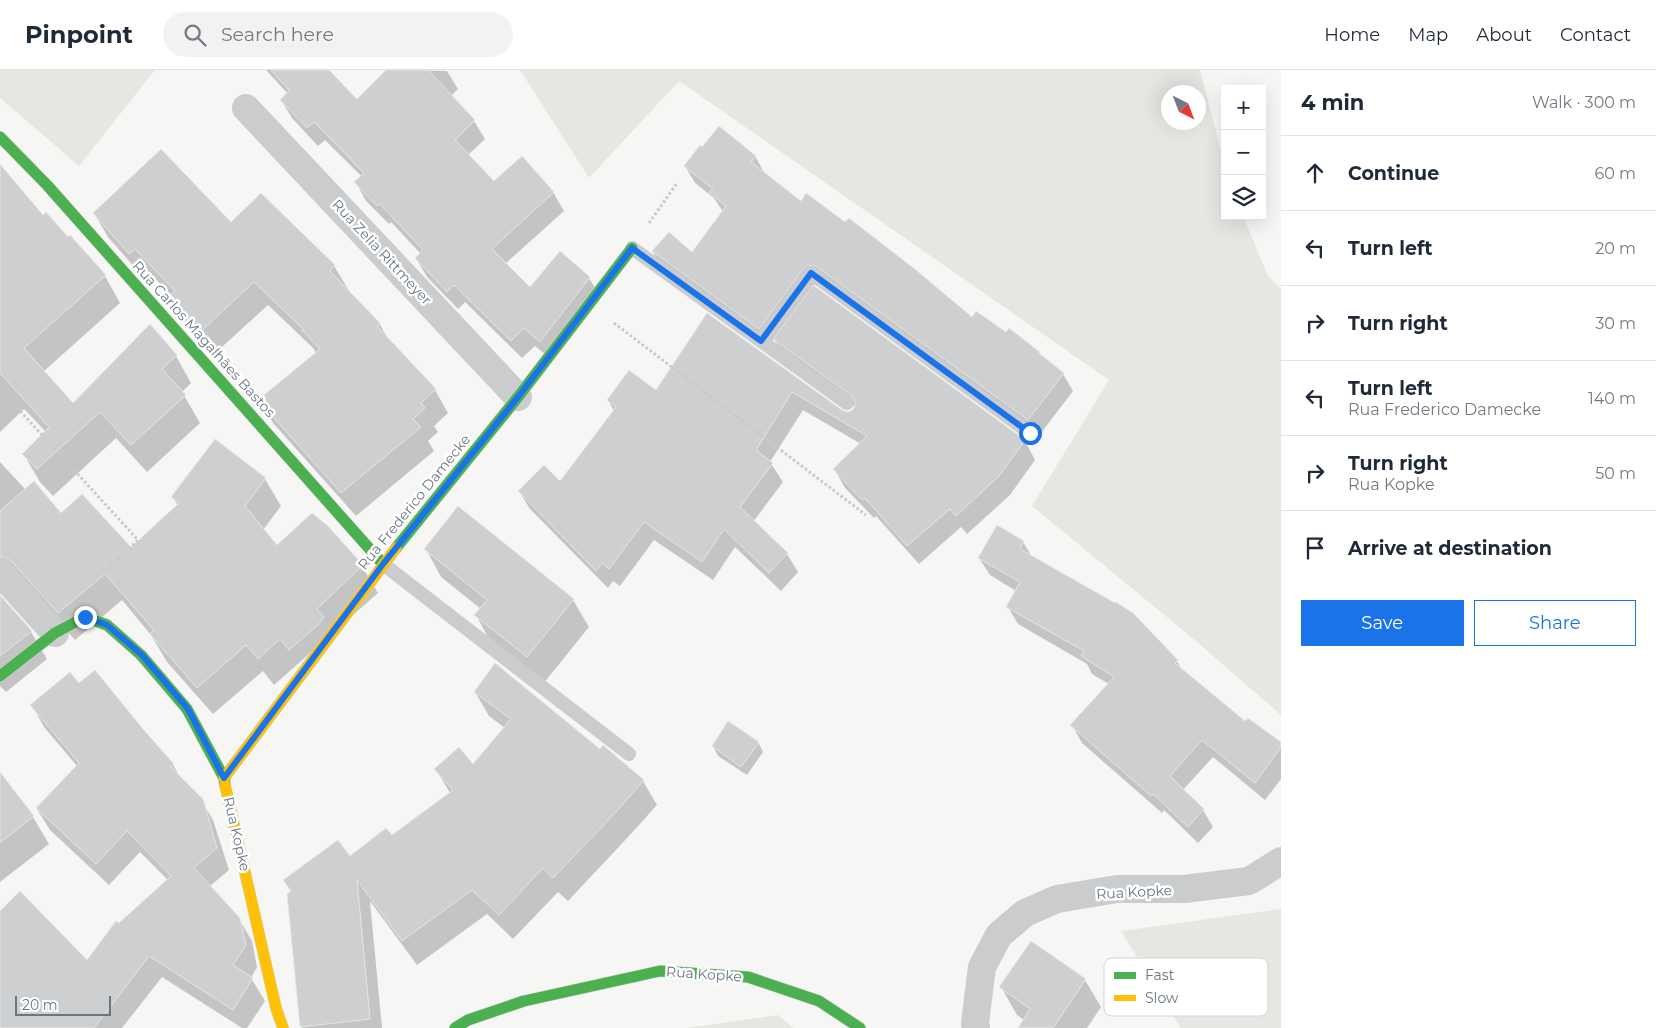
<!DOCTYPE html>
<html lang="en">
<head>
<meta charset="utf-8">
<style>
	body { margin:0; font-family:Montserrat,sans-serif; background:#f2f2f3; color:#1f2937 }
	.controls { position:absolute; right:15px; top:15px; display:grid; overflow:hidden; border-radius:0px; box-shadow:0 5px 20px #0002 }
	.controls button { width:45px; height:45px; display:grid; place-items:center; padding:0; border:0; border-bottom:1px solid #e0e1e3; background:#fff; color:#1f2937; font:25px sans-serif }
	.compass { position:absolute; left:1161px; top:15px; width:45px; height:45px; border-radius:50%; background:#fff; box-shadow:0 5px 20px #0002; rotate:138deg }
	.scale { position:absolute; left:15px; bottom:12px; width:96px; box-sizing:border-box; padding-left:5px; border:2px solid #667786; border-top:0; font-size:14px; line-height:18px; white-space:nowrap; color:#667786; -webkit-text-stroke:4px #fff; paint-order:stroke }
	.stop { position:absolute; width:15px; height:15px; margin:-11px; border:4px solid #1a73e8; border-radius:50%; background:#fff }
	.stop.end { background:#1a73e8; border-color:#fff; box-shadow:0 1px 5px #0008 }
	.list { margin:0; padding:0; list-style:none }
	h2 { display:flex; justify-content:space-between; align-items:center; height:65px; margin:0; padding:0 20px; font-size:21px }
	h2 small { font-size:16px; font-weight:400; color:#747a83 }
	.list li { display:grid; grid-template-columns:32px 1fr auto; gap:15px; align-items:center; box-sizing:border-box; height:75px; padding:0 20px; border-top:1px solid #e0e1e3 }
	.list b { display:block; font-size:19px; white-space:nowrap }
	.list p { margin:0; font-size:16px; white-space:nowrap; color:#747a83 }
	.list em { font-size:16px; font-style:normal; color:#747a83 }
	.actions { display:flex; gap:10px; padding:15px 20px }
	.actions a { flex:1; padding:11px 0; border:1px solid #1a73e8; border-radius:0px; text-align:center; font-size:18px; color:#1a73e8 }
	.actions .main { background:#1a73e8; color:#fff }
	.icon { flex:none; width:28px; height:28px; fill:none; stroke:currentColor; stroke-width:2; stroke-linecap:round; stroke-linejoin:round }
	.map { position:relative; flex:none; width:1281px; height:958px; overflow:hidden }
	header { display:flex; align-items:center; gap:30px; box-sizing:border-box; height:70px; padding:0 25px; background:#fff; border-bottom:1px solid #e0e1e3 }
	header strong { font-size:24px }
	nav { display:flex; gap:28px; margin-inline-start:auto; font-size:18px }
	.search { width:350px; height:45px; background:#f2f2f3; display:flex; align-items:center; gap:12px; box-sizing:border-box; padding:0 18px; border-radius:28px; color:#747a83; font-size:19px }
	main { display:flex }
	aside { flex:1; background:#fff }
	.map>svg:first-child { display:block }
</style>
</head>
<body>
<header>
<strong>Pinpoint</strong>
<div class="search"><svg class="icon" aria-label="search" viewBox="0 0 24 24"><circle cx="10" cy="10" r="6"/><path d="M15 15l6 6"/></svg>Search here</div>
<nav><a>Home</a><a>Map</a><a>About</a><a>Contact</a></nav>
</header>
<main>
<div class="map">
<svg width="1281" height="958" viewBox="0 0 1281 958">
	<rect width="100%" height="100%" fill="#f6f6f5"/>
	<!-- green -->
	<path fill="#e5e8e2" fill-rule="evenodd" d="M0 0H155L79 96 0 28Z
		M520 0H1200L1225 96V146H1243L1268 206 1281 219V645L1196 571 1032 436 1109 310 679 11 589 108ZM1198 22V52H1168V22Z
		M1281 839V958H1181L1121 861Z
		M778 945 793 958H687Z"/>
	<!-- shadow -->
	<path fill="#0003" d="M266 0H327L357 30 387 0 447 1 458 19 451 26 474 51 485 69 468 85 494 113 553 122 564 141 505 194 530 218 589 208 600 226 551 289 535 276 522 288 465 232 458 239 427 207 416 188 421 184 391 152 389 154 366 131 356 112 362 107 325 70 318 76 292 48 281 30 288 24Z
		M703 78 755 86 765 104 801 132 972 249 1006 264 1010 260 1039 283 1042 287 1063 304 1073 321 1038 367 823 211 818 212 814 215 813 217 1025 371 1035 390 1010 425 967 464 961 457 919 494 876 446 874 448 845 418 835 400 861 374 803 340 770 392 783 412 753 452 787 484 798 502 781 521 735 477 713 510 654 470 620 516 613 511 608 518 530 439 519 421 560 413 614 341 608 330 657 322 707 244 841 341 850 342 856 338 785 288 774 268 769 275 663 199 653 182 692 184 723 142 714 128 695 113 685 96Z
		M0 96 43 147 105 206 120 233 43 302 73 335 176 286 191 313 182 322 200 353 147 402 116 368 53 426 40 412 24 385 46 362 24 339 0 362Z
		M94 143 231 154 334 196 348 219 347 220 379 253 390 272 435 320 448 343 434 356 438 362 428 371 434 381 356 446 273 353 260 330 316 283 313 278 268 235 213 285 187 256 173 232 175 230 174 228 149 202 143 207 108 167Z
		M0 392 26 420 61 445 131 479 178 436 173 427 265 409 281 436 263 460 277 477 362 496 378 523 274 615 263 601 213 644 167 592 151 565 122 530 75 570 29 519 5 517 0 524V527L31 562 47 589 6 622 0 616Z
		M1023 472 1032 487 1177 591 1182 600 1246 653 1281 673V709L1265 730 1213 687 1183 720 1203 740 1213 757 1198 773 1164 740 1162 743 1082 673 1072 655 1109 614 1092 604 1087 594 1018 554 1008 537 1016 521 990 505 979 488Z
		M426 479 573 530 589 557 543 614 491 573 476 545 481 539 441 507Z
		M79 614 142 660 173 695 182 710 200 728 213 750 229 800 209 817 239 849 252 871 257 897 251 908 265 931 247 958H242L162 907 122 958H0V881L87 892 119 854 168 810 140 782 109 815 50 760 37 739 77 696 44 657 32 635Z
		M475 622 601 681 643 711 657 735 629 766 568 831 558 822 513 869 487 844 417 895 370 831 382 958H302L291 822 285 811 350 787 392 767 450 723 436 699 473 696 505 658 489 646Z
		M758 672 763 682 747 705 718 686 713 676Z
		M0 704 33 747 49 774 0 812Z
		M1085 910 1101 937 1087 958H1019L1024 950 1017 945 1001 917Z"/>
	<!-- building -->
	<path fill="#cdcfd0" stroke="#e6e6e5" d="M271 0H329L357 29 386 0H428L475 50 455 70 494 111 522 86 554 122 492 179 530 217 560 181 590 207 540 272 524 258 511 271 454 215 447 222 415 188 423 180 380 134 377 136 354 112 364 103 314 52 307 58 280 30 289 20Z
		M719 56 756 86 751 92 801 131 806 123 845 152 849 148 916 200 972 247 976 241 1006 262 1009 258 1040 282 1039 283 1064 303 1028 350 816 196 808 195 804 198 759 259 652 181 669 162 692 182 726 136 709 122 713 119 684 96 700 75 702 77Z
		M161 79 231 152 261 123 335 195 330 201 380 253 377 256 436 319 421 333 425 338 413 349 421 357 341 423 258 330 320 279 302 260 303 259 254 212 199 263 172 232 174 229 171 225 175 221 135 179 129 184 93 143Z
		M0 94 43 145 46 142 68 167 70 165 106 205 24 278 73 333 150 254 177 285 162 299 186 325 131 375 100 342 37 399 22 384 49 357 0 303Z
		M813 215 1025 370 999 406 956 446 950 439 907 476 865 428 862 430 833 399 867 366 792 322 756 380 773 393 740 437 788 483 769 503 724 459 702 492 644 452 609 499 602 493 596 501 518 421 544 395 560 411 616 337 607 330 629 300 656 320 707 243 842 340 847 342 851 341 854 338 856 333 852 326 773 269Z
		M215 369 266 408 245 436 277 475 312 443 328 456 363 495 317 539 324 547 318 555 289 580 280 569 258 589 246 575 197 618 150 564 154 560 105 504 58 543 12 492 5 487H0V441L34 411 61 443 82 424 131 477 179 433 171 427Z
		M458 436 574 529 527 587 474 545 487 530 424 479Z
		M997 455 1024 471 1020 479 1115 533 1116 532 1133 543 1178 590 1175 593 1245 651 1248 648 1281 672V677L1255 713 1202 670 1170 706 1204 739 1188 757 1153 724 1151 726 1070 655 1114 607 1081 586 1084 581 1006 537 1020 512 978 488Z
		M0 525 32 561 0 586Z
		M495 593 600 679 603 675 644 710 616 742 553 808 543 798 499 845 472 820 402 871 357 810 370 949 300 957 287 824 291 821 283 810 338 770 350 786 386 758 392 765 453 720 434 699 459 677 473 694 511 649 474 622Z
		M95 600 143 659 174 694 171 697 203 729 217 778 194 798 240 848 246 875 233 895 253 908 233 940 149 886 94 958H0V841L20 821 87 890 116 851 119 853 171 806 127 761 96 794 36 738 79 693 30 635 70 602 79 613Z
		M728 651 759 672 741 697 712 676Z
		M0 702 34 746 0 773Z
		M1031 871 1086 909 1053 958H1018L1030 939 999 917Z"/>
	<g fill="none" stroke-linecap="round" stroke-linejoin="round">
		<!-- fast casing -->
		<g stroke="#d2d3d4" stroke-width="12">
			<path id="fast" d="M0 67 47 115 383 494
				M396 478 518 327 632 178
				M0 606 55 563 85 547 107 555 141 585 187 639 224 708 225 715
				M455 958 468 950 524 931 660 901 748 907 819 931 860 958"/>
		</g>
		<!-- slow casing -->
		<g stroke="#d2d3d4" stroke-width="12">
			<path id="slow" d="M224 708 396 478
				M225 715 276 938 283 958"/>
		</g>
		<!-- path -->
		<path stroke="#c8c9ca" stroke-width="3" stroke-dasharray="2.5 2.5" stroke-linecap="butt" d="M649 153 677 113
			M614 253 866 445
			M0 319 138 470 109 497 98 519"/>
		<!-- lane -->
		<path stroke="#cbcccd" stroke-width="14" d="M632 178 847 333
			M761 271 811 203 1030 363
			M383 494 629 684"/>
		<!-- street -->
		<path stroke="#cbcccd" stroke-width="28" d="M246 38 518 327
			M0 502 55 563
			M976 958 975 953 982 897 999 865 1025 843 1057 829 1117 819H1184L1249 811 1281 791"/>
		<!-- fast -->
		<use href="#fast" stroke="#4caf50" stroke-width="11"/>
		<!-- slow -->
		<use href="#slow" stroke="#ffc107" stroke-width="11"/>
	</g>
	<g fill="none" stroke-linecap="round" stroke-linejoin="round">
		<!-- route -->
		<path stroke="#1a73e8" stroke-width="6" d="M85 547 107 555 142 585 188 639 224 708 383 494 518 327 632 178 761 271 811 203 1030 363"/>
	</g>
	<g text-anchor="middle" stroke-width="5" stroke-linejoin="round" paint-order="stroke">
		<!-- street labels -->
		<g font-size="14" fill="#667786" stroke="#fff">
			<text transform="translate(382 182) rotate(47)" y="5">Rua Zelia Rittmeyer</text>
			<text transform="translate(204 269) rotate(48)" y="5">Rua Carlos Magalhães Bastos</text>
			<text transform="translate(414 432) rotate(-51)" y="5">Rua Frederico Damecke</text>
			<text transform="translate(237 764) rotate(77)" y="5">Rua Kopke</text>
			<text transform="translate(1134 822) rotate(-3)" y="5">Rua Kopke</text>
			<text transform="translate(704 904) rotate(4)" y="5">Rua Kopke</text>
		</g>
	</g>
	<!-- legend -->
	<rect x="1104" y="888" width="164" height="58" rx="8" fill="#fff" stroke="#d1d6db" stroke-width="1"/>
	<rect x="1114" y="902" width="22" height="7" fill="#4caf50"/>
	<rect x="1114" y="925" width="22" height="6" fill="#ffc107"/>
	<g font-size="14" fill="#667786">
		<text x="1145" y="910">Fast</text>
		<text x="1145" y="933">Slow</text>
	</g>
</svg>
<div class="controls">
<button>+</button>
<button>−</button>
<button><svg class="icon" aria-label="layers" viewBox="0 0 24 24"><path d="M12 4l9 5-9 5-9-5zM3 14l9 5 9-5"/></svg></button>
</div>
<svg class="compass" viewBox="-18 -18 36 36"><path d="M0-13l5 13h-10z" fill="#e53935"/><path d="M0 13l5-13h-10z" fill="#747a83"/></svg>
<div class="scale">20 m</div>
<div class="stop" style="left:1030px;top:363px"></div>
<div class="stop end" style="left:85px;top:547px"></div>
</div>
<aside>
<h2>4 min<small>Walk · 300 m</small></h2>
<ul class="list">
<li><svg class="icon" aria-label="ahead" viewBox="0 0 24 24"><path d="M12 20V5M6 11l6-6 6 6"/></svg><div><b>Continue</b></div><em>60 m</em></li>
<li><svg class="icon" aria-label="left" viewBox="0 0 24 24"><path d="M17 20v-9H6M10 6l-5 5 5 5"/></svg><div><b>Turn left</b></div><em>20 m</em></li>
<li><svg class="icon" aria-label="right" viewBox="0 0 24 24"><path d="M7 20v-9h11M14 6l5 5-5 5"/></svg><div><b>Turn right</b></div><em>30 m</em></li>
<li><svg class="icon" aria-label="left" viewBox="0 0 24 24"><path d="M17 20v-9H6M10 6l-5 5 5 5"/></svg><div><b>Turn left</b><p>Rua Frederico Damecke</p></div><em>140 m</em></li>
<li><svg class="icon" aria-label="right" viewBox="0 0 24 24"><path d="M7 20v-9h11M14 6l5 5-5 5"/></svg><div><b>Turn right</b><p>Rua Kopke</p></div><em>50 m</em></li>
<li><svg class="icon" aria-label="arrive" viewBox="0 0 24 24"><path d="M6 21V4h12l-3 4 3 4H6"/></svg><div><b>Arrive at destination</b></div></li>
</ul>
<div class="actions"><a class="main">Save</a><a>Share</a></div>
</aside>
</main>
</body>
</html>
